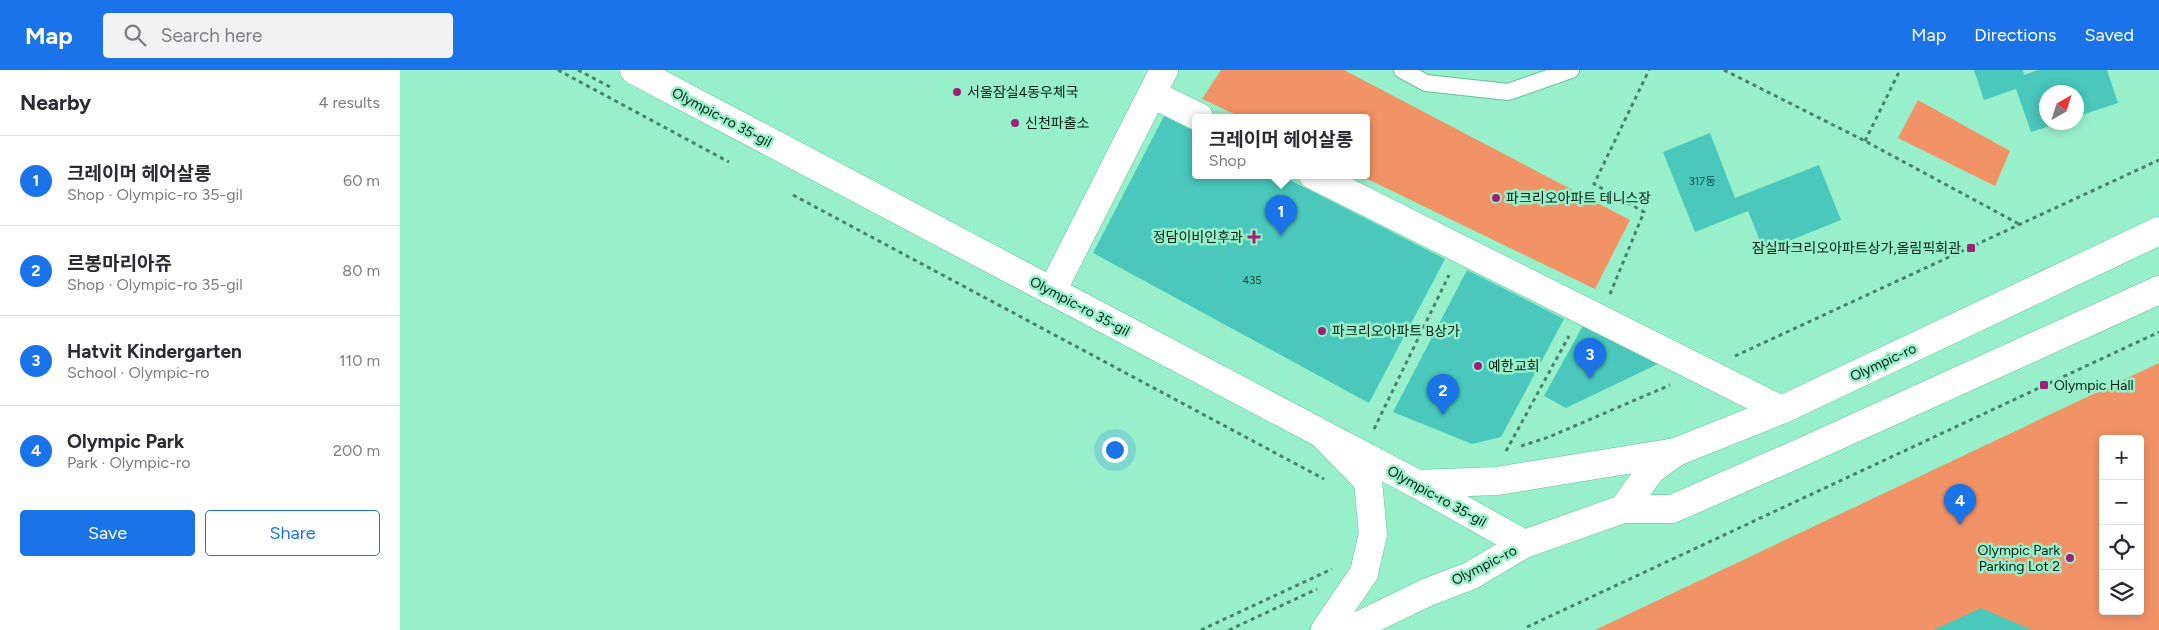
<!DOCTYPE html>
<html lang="en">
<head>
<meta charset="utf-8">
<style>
	body { margin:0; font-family:Figtree,"Noto Sans KR",sans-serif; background:#f2f2f3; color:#2b2b33 }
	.controls { position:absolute; right:15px; bottom:15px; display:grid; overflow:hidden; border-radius:5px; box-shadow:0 2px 12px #0003 }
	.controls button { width:45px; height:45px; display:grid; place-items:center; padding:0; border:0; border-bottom:1px solid #e1e1e2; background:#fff; color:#2b2b33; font:25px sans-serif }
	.compass { position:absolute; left:1639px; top:15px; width:45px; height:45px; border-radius:50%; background:#fff; box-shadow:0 2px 12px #0003; rotate:39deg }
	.you { position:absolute; left:714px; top:379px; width:18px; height:18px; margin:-12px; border:4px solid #fff; border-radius:50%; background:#1a73e8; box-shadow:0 0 0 8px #1a73e833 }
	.badge { display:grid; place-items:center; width:32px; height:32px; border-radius:50%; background:#1a73e8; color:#fff; font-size:16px; font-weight:700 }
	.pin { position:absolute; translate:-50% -41px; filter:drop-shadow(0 1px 2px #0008) }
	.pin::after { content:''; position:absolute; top:26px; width:18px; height:15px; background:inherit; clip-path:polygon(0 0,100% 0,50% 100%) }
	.popup { position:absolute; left:792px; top:44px; width:178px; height:65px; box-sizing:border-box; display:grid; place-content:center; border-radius:5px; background:#fff; filter:drop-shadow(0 1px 4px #0005); font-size:16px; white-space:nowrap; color:#7c7c81 }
	.popup b { font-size:19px; color:#2b2b33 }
	.popup::after { content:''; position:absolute; left:50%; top:100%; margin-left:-10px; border:10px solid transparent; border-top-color:#fff }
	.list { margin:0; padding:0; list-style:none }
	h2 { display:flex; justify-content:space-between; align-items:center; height:65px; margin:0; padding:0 20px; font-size:21px }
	h2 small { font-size:16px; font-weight:400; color:#7c7c81 }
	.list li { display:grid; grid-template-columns:32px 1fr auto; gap:15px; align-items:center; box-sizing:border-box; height:90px; padding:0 20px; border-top:1px solid #e1e1e2 }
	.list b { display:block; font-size:19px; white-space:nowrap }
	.list p { margin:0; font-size:16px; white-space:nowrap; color:#7c7c81 }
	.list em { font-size:16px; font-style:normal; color:#7c7c81 }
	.actions { display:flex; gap:10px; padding:15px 20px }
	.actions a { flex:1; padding:11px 0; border:1px solid #1a73e8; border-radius:5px; text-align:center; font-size:18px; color:#1a73e8 }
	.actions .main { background:#1a73e8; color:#fff }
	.icon { flex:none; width:28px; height:28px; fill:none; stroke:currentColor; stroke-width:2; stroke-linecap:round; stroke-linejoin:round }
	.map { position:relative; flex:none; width:1759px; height:560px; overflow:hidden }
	header { display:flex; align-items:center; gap:30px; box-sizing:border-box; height:70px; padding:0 25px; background:#1a73e8; color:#fff }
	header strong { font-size:24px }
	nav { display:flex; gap:28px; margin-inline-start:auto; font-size:18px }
	.search { width:350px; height:45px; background:#f2f2f3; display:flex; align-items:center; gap:12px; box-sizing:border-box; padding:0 18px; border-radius:5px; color:#7c7c81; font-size:19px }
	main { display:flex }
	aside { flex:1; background:#fff }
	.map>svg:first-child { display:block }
</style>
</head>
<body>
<header>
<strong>Map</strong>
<div class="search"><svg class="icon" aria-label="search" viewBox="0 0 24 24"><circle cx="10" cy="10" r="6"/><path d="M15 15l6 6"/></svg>Search here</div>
<nav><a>Map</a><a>Directions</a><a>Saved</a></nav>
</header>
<main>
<aside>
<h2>Nearby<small>4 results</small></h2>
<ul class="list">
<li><span class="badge">1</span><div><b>크레이머 헤어살롱</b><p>Shop · Olympic-ro 35-gil</p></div><em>60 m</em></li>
<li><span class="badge">2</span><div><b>르봉마리아쥬</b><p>Shop · Olympic-ro 35-gil</p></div><em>80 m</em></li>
<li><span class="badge">3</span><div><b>Hatvit Kindergarten</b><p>School · Olympic-ro</p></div><em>110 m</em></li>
<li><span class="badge">4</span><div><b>Olympic Park</b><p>Park · Olympic-ro</p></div><em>200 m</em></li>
</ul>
<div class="actions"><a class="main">Save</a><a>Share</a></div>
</aside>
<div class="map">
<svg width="1759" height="560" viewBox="0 0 1759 560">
	<rect width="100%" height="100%" fill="#98f0ca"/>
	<!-- green -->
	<path fill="#f29367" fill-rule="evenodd" d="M821 0H944L1230 150 1195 219 959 105H966V47H841L802 29Z
		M1518 30 1610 81 1595 116 1498 68Z
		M1759 293V560H1195ZM1703 369H1740V541H1703Z"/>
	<!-- building -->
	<path fill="#49c8bb" d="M1574 0H1623L1624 5 1638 0H1707L1718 33 1676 47V22H1646V52L1659 53 1631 62 1616 19 1584 30Z
		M764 46 796 62V105H880L1045 189 969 333 693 183Z
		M1310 63 1335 128 1419 95 1441 150 1364 181 1348 141 1295 162 1263 82Z
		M1067 200 1164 249 1101 367 1072 374 993 342Z
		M1186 250 1262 292 1166 338 1144 326Z
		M1581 538 1632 560H1533Z"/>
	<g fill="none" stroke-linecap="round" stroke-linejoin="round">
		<!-- service casing -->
		<g stroke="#68c09c" stroke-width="18">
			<path id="service" d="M1002 0 1026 13 1108 22 1171 0"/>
		</g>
		<!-- minor casing -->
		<g stroke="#68c09c" stroke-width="29">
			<path id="minor" d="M752 24 799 47
				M913 105 1381 340
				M652 221 764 0"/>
		</g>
		<!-- tertiary casing -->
		<g stroke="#68c09c" stroke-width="29">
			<path id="tertiary" d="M234 0 1017 414 1124 474
				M1017 414 1097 411 1276 382"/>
		</g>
		<!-- secondary casing -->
		<g stroke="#68c09c" stroke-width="29">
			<path id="secondary" d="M922 364 968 411 973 464 964 503 925 560
				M1124 474 1223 439"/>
		</g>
		<!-- primary casing -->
		<g stroke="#68c09c" stroke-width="29">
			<path id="primary" d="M1223 439 1251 400 1276 382 1381 340 1759 161
				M1223 439H1272L1404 381 1759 220
				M949 560 1028 522 1070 506 1124 474"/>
		</g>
		<!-- path -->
		<path stroke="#49826a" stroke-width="3" stroke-dasharray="4 4" stroke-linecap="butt" d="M158 0 329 92
			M178 0 212 18
			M1324 0 1465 71 1619 154
			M1465 71 1500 0
			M393 125 924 409
			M1210 224 1244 142 1194 114 1249 0
			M1335 286 1759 90
			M974 359 1049 205
			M1121 376 1149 367 1270 315
			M1106 381 1169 266
			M1127 557 1759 262
			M801 560 932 499
			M829 560 917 519"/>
		<!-- service -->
		<use href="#service" stroke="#fff" stroke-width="16"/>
		<!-- minor -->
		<use href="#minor" stroke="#fff" stroke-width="28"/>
		<!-- tertiary -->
		<use href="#tertiary" stroke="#fff" stroke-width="28"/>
		<!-- secondary -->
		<use href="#secondary" stroke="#fff" stroke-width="28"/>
		<!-- primary -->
		<use href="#primary" stroke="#fff" stroke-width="28"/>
	</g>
	<!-- markers -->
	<g fill="#9e2175" stroke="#98f0ca" stroke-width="2">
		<circle cx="557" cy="22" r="5"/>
		<circle cx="615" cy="53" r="5"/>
		<circle cx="1096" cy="128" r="5"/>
		<path d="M851.5 159.5h5v5h5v5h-5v5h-5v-5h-5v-5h5z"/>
		<rect x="1566" y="173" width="10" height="10" rx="2.5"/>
		<circle cx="922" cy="261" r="5"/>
		<circle cx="1078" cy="296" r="5"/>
		<rect x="1639" y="310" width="10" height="10" rx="2.5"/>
		<circle cx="1670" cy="488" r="5"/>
	</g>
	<g text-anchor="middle" stroke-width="5" stroke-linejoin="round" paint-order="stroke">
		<!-- number labels -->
		<g font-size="11" fill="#14493e">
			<text x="1302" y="115">317동</text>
			<text x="852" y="214">435</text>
		</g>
		<!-- poi labels -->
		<g font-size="14" fill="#031f14" stroke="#98f0ca" text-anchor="start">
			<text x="567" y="27">서울잠실4동우체국</text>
			<text x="625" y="58">신천파출소</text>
			<text x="1106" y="133">파크리오아파트 테니스장</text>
			<text x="843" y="172" text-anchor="end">정담이비인후과</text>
			<text x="1561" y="183" text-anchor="end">잠실파크리오아파트상가,올림픽회관</text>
			<text x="932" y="266">파크리오아파트 B상가</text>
			<text x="1088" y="301">예한교회</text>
			<text x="1654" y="320">Olympic Hall</text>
			<text x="1660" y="485" text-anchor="end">Olympic Park<tspan x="1660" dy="16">Parking Lot 2</tspan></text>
		</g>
		<!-- street labels -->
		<g font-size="14" fill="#031f14" stroke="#98f0ca">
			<text transform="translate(322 47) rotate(28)" y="5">Olympic-ro 35-gil</text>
			<text transform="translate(680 236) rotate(28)" y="5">Olympic-ro 35-gil</text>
			<text transform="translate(1483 292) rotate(-25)" y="5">Olympic-ro</text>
			<text transform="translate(1037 426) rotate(29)" y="5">Olympic-ro 35-gil</text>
			<text transform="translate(1084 495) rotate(-27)" y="5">Olympic-ro</text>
		</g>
	</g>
</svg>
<div class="controls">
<button>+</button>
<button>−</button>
<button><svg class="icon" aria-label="locate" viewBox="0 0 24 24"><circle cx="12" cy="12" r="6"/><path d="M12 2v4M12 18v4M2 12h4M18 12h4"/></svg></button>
<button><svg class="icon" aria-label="layers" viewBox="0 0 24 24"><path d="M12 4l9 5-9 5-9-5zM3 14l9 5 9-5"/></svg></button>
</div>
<svg class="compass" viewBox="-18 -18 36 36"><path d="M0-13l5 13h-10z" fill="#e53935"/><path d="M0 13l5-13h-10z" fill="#7c7c81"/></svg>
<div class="you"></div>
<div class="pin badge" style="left:881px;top:166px">1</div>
<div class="popup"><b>크레이머 헤어살롱</b>Shop</div>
<div class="pin badge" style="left:1043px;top:345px">2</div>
<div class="pin badge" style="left:1190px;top:309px">3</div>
<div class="pin badge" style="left:1560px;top:455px">4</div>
</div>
</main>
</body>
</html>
